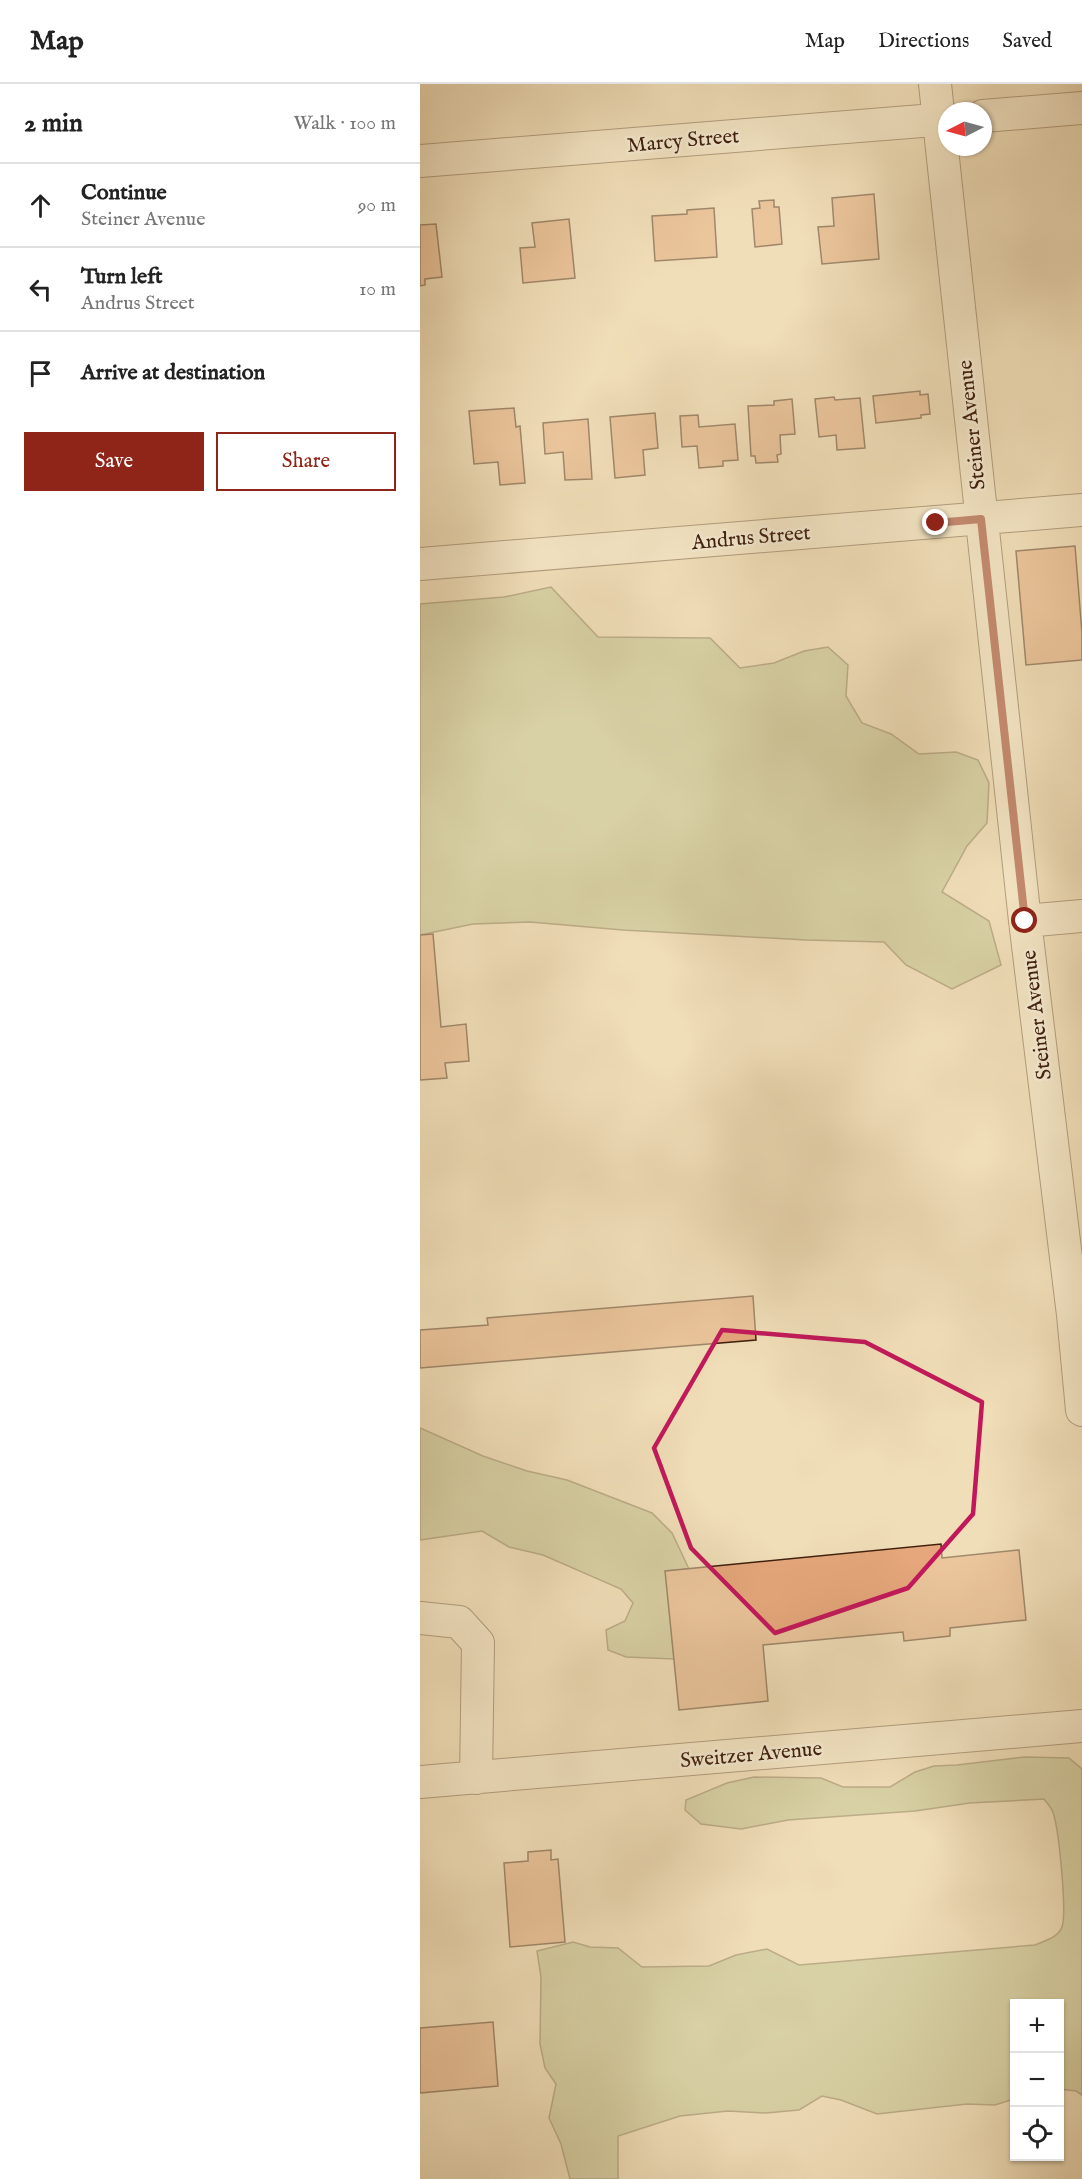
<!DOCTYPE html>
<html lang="en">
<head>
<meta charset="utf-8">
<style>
	body { margin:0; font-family:"IM FELL English",serif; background:#f2f2f2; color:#222 }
	.controls { position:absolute; right:18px; bottom:18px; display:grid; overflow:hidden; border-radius:0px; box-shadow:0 2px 4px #0004 }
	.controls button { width:54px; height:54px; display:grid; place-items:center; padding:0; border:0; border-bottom:2px solid #e0e0e0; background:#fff; color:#222; font:30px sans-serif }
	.compass { position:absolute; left:518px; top:18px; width:54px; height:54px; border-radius:50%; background:#fff; box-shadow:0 2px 4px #0004; rotate:264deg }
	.stop { position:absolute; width:18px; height:18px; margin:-14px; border:4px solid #8f2418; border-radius:50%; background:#fff }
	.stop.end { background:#8f2418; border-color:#fff; box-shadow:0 2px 6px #0008 }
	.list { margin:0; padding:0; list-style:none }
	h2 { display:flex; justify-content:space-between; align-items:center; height:78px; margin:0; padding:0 24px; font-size:26px }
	h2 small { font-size:20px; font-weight:400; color:#767676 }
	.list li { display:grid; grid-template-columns:39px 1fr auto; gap:18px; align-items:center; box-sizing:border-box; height:84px; padding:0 24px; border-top:2px solid #e0e0e0 }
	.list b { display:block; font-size:22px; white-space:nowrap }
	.list p { margin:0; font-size:20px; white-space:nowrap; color:#767676 }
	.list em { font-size:20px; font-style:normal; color:#767676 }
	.actions { display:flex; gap:12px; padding:18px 24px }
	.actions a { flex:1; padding:14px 0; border:2px solid #8f2418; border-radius:0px; text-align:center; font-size:21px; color:#8f2418 }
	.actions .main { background:#8f2418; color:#fff }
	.icon { flex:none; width:33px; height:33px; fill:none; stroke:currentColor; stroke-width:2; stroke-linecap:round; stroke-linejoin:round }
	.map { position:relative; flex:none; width:662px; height:2095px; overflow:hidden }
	header { display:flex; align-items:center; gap:36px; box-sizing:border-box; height:84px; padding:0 30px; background:#fff; border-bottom:2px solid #e0e0e0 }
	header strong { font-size:28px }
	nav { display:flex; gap:33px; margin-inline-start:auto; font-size:21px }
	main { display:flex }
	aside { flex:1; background:#fff }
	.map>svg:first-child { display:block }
</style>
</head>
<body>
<header>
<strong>Map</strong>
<nav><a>Map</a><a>Directions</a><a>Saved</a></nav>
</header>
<main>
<aside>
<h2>2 min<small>Walk · 100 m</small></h2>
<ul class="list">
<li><svg class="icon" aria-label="ahead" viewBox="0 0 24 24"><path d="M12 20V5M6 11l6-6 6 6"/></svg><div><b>Continue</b><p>Steiner Avenue</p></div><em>90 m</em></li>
<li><svg class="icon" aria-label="left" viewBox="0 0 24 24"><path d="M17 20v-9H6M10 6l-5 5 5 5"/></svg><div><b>Turn left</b><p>Andrus Street</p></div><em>10 m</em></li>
<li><svg class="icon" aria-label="arrive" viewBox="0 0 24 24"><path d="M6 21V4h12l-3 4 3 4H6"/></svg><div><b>Arrive at destination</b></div></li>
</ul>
<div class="actions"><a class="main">Save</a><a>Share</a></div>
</aside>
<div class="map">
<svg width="662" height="2095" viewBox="0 0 662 2095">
	<rect width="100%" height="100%" fill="#f0deb8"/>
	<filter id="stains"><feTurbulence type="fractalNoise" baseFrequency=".00333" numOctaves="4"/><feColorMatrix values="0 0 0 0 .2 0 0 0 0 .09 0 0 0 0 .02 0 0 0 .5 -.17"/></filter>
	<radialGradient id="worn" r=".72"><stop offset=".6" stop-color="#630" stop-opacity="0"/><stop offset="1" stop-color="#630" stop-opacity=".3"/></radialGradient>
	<!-- green -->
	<path fill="#bbc18e" stroke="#7d704e" stroke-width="1.5" d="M131 503 178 553 290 554 320 584 354 579 384 567 408 563 428 581 426 612 442 639 471 650 499 670 536 668 558 676 569 699 567 739 547 762 522 808 569 837 581 881 532 905 486 881 464 858 386 856 203 846 110 838 53 840 0 851V520L84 513Z
		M0 1344 63 1372 107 1387 147 1396 232 1429 252 1449 269 1485 246 1487 254 1575 206 1573 188 1566 186 1546 205 1537 213 1519 201 1505 123 1471 89 1463 62 1447 0 1456Z
		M605 1673 649 1674 662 1685V2011L656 2007 640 2005V1920H594V2015L575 2021 547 2020 457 2030 421 2016 402 2012 379 2026 346 2029 308 2027 260 2032 198 2052V2095H150L141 2060 129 2034 136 2000 125 1984 120 1960 121 1893 117 1867 153 1858 170 1863 198 1864 222 1883 289 1882 316 1871 347 1865 379 1881 615 1861C624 1857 638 1854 642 1843 647 1829 639 1741 632 1726 630 1722 626 1718 624 1715L550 1719 495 1727 368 1736 321 1745 281 1740 265 1726 266 1716 307 1699 334 1693 401 1694 423 1703H470L495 1688 514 1682 537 1681Z"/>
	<!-- building -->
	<path fill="#e5a77b" stroke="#3f200d" stroke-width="1.5" d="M454 110 459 175 402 180 398 143 414 142 412 114Z
		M354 116V123H359L362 160 335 163 332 125 340 124 339 117Z
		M294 124 297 173 235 177 232 132 267 130V126Z
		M149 135 155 194 103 199 100 164 115 163 112 139Z
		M16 140 22 193 5 195V201L0 202V141Z
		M500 307V311L508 310 510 330 501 331V334L456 339 453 312Z
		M414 313 415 316 440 314 445 364 417 366 416 351 399 353 395 315Z
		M372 315 375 350 360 351 361 370 357 371 358 378 336 379 335 372H331L328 322 354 321V317Z
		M94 324 96 343 100 342 105 399 80 401 78 378 54 380 49 327Z
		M235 329 238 364 223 366 225 391 195 394 190 333Z
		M278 331 279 343 315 340 318 376 303 377V382L279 384 277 362 262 363 260 332Z
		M168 335 172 395 145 396 143 368 125 370 123 339Z
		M655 462 662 549V576L606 581 596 467Z
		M13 850 21 943 46 940 49 977 25 979 27 994 0 996V851Z
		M333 1212 336 1256 0 1284V1246L68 1241 67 1234Z
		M521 1460 522 1474 599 1466 606 1536 530 1544V1552L484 1557 483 1548 343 1561 348 1617 259 1626 245 1487Z
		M131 1766V1776L138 1775 145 1858 90 1863 84 1779 108 1777V1768Z
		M73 1938 78 2002 0 2009V1944Z"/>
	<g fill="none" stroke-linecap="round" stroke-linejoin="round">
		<!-- minor casing -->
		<g stroke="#6b5038" stroke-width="34">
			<path id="minor" d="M515 0 605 837 653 1231 662 1326
				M563 32 662 24
				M0 77 527 35
				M0 480 662 426
				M605 837 662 832
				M0 1534 39 1538 58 1559 56 1694
				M0 1698 662 1642"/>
		</g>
		<!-- minor -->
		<use href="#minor" stroke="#f5ead1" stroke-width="32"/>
	</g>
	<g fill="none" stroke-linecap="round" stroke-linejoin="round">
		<!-- route -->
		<path stroke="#8f2418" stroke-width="8" d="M516 439 561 435 605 837"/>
	</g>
	<!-- marked area -->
	<path d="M0 0H662V2095H0ZM302 1246 445 1258 562 1318 553 1430 488 1504 355 1549 271 1464 234 1364Z" fill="#f0deb8" fill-opacity=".55" fill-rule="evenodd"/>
	<path fill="none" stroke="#c2185b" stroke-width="4.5" stroke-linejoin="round" d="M302 1246 445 1258 562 1318 553 1430 488 1504 355 1549 271 1464 234 1364Z"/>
	<g text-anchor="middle" stroke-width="5" stroke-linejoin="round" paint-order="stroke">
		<!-- street labels -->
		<g font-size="21" fill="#3f200d" stroke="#f5ead1">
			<text transform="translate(263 56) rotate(-5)" y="7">Marcy Street</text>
			<text transform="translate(551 341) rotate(-96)" y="7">Steiner Avenue</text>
			<text transform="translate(331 453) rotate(-5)" y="7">Andrus Street</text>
			<text transform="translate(616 931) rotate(-97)" y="7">Steiner Avenue</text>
			<text transform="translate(331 1670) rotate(-5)" y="7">Sweitzer Avenue</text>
		</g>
	</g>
	<rect width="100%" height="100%" filter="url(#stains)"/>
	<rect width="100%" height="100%" fill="url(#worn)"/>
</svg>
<div class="controls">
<button>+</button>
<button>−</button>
<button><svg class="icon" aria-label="locate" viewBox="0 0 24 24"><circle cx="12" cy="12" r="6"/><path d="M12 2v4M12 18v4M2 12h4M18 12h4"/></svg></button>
</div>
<svg class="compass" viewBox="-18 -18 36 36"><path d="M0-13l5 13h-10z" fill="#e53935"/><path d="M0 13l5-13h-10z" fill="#767676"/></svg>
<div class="stop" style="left:605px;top:837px"></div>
<div class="stop end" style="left:516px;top:439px"></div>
</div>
</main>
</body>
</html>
